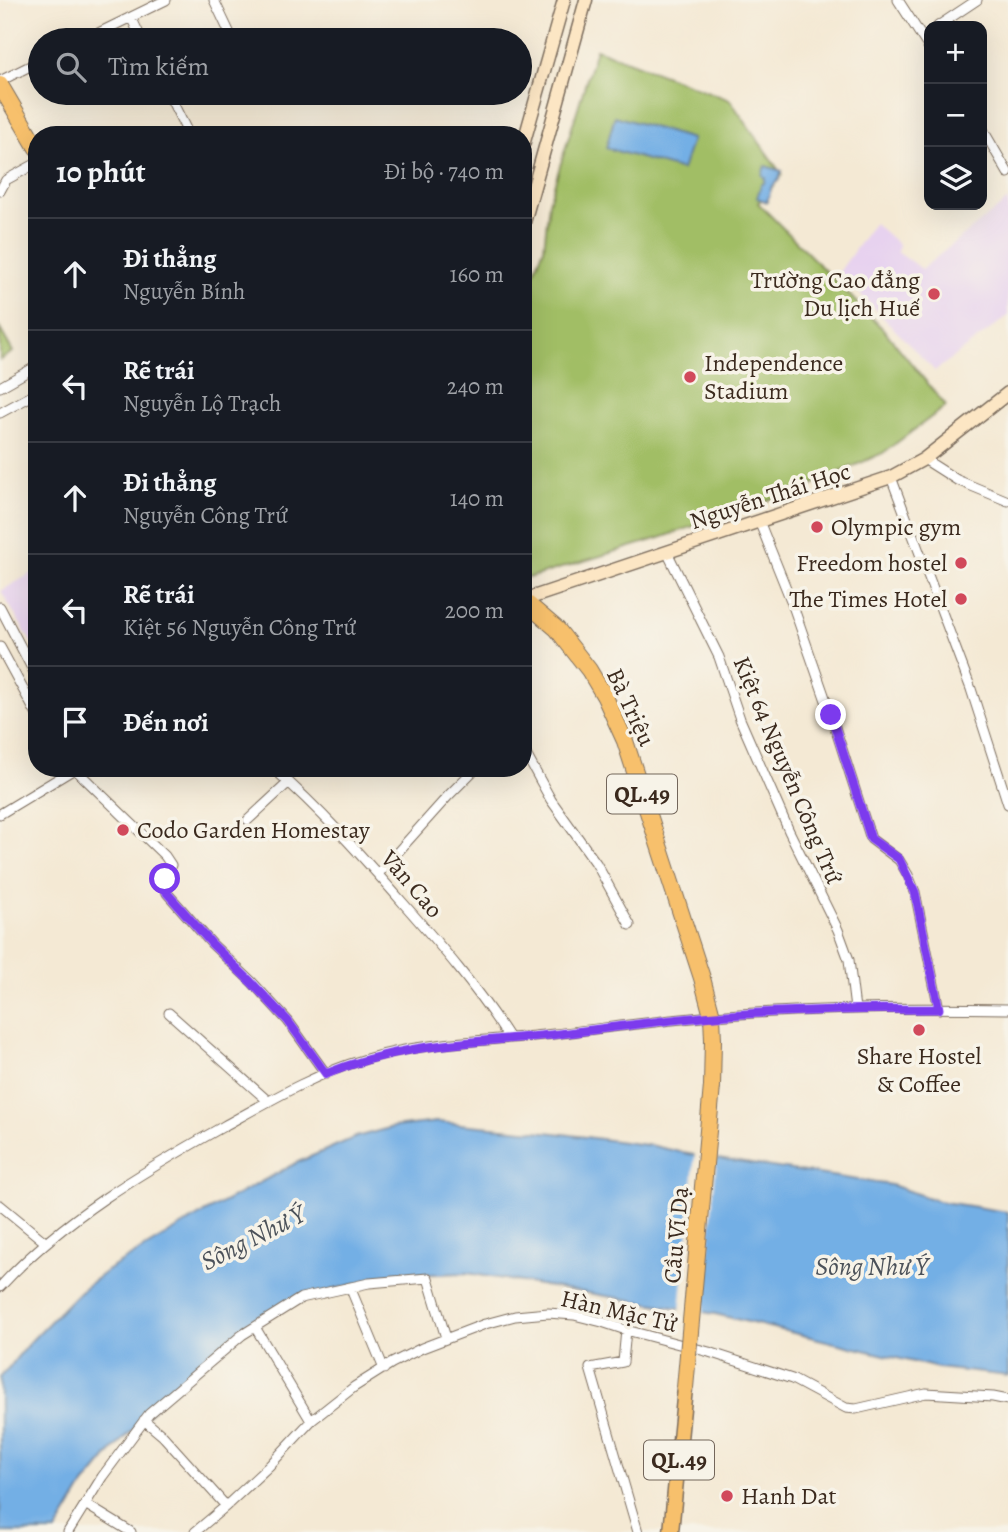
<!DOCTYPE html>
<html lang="vi">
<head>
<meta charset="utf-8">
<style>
	body { margin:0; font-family:Alegreya,serif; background:#242831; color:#f1f3f6 }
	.controls { position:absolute; right:21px; top:21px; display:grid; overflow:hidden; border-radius:14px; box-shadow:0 7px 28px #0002 }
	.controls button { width:63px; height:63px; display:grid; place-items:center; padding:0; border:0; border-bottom:2px solid #363941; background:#171b24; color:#f1f3f6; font:35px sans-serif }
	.stop { position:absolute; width:21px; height:21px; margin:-16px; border:5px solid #7c3aed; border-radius:50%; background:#fff }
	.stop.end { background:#7c3aed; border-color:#fff; box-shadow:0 2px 7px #0008 }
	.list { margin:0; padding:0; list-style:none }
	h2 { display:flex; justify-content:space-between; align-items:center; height:91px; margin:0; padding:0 28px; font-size:30px }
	h2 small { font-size:23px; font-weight:400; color:#9ea1a6 }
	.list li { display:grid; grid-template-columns:46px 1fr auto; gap:21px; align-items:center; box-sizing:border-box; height:112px; padding:0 28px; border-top:2px solid #363941 }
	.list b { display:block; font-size:26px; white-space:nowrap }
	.list p { margin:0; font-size:23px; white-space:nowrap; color:#9ea1a6 }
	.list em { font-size:23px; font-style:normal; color:#9ea1a6 }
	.icon { flex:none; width:38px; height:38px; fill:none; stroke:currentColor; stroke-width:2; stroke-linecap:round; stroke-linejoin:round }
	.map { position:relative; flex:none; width:1008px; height:1532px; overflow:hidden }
	.search { position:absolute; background:#171b24; box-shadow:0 7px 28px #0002; left:28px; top:28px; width:504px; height:77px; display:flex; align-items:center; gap:18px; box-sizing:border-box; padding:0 24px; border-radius:38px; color:#9ea1a6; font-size:26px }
	.panel { position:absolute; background:#171b24; box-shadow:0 7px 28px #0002; left:28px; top:126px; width:504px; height:651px; border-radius:28px }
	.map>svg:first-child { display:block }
</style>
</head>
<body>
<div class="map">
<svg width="1008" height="1532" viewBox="0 0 1008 1532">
	<rect width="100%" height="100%" fill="#f7f3e8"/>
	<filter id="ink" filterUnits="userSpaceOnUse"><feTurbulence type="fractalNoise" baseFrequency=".0143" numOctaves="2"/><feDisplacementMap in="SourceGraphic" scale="14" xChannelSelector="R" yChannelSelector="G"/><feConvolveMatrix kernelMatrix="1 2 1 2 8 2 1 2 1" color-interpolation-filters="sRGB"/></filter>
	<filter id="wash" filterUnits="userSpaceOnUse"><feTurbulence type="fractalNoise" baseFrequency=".00686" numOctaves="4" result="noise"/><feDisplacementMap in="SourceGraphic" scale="28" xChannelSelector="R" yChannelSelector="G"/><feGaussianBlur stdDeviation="1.57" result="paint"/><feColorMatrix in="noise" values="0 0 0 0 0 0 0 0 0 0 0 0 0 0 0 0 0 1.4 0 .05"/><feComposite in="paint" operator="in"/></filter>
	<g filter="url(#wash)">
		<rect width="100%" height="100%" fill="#f4e9d4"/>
		<!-- built -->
		<path fill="#e7d2ef" d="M1008 200V316L935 371 839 272 874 223 899 245 897 252 922 269Z
			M37 570V652L1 591Z"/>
		<!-- green -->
		<path fill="#a1be65" stroke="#6e7442" stroke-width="2" d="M596 49 730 100 782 175 758 203 884 330 946 406 883 453 811 485 660 538 528 578 523 573V299L544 248 549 202Z
			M0 329 13 352 0 360Z"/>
		<!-- water -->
		<path fill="#73afe5" stroke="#576c82" stroke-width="2" d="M615 116 692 139 682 170 606 148Z
			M765 166 782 171 779 180 772 186 767 202 757 198 761 185 764 183 765 178 762 175Z
			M437 1122 555 1133 654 1146 698 1156 891 1185 938 1201 1008 1212V1376L938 1368 715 1314 467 1273 406 1275 338 1288 288 1306 243 1329 194 1368 112 1451 84 1485 56 1532H0V1378L29 1343 80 1291 108 1270 200 1215 296 1163 356 1137 393 1127Z"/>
		<!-- pier -->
		<path fill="#f4e9d4" d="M695 1152 717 1155 703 1316 680 1312Z"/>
	</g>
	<g filter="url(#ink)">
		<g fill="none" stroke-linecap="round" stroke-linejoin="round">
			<!-- street casing -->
			<g stroke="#7c6d5e" stroke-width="11">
				<path id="street" d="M214 0 233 40
					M898 0 929 48
					M131 17 142 40
					M938 26 977 0
					M84 40 166 0
					M0 81 40 61
					M168 93 189 135
					M982 128 1008 173
					M0 191 6 180 37 163
					M0 387 37 366
					M0 413 37 393
					M924 459 957 480 1008 501
					M891 477 971 689 1008 804
					M759 521 792 603 831 715 871 839 899 860 908 875 915 892 939 1009
					M667 552 719 657 740 719 789 831 838 930 849 960 855 1009
					M0 607 37 678
					M0 647 37 715
					M523 749 551 800 596 863 630 925
					M273 768C320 809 362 856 403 903 441 946 478 989 509 1038
					M75 769 165 856 171 865C167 875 162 882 167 893L212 944 252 982 288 1021 326 1074
					M0 814 76 768
					M248 820 289 782
					M378 874 448 796 476 768
					M169 1013 268 1101
					M0 1205 45 1242
					M0 1287C62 1219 144 1171 224 1126 269 1101 316 1073 366 1059 427 1041 491 1041 554 1034 607 1028 661 1020 715 1016 812 1008 911 1007 1008 1009
					M350 1287 384 1369
					M255 1327 311 1421
					M626 1330 623 1362 590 1368 638 1532
					M144 1420 163 1436 226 1506
					M85 1504 131 1532
					M68 1532 102 1477 149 1414 242 1335 301 1298 369 1283 428 1278 446 1338
					M195 1532 226 1506 269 1466 311 1421 354 1387 392 1363 422 1348 485 1324 515 1316 548 1313 574 1315 602 1322 626 1330 709 1352 792 1379 846 1408 856 1409 926 1393 993 1397 1008 1400"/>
			</g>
			<!-- secondary casing -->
			<g stroke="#7c6d5e" stroke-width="15">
				<path id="secondary" d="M523 145 564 0
					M523 226 586 0
					M524 600 891 477 924 459 1008 393"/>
			</g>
			<!-- primary casing -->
			<g stroke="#7c6d5e" stroke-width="17">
				<path id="primary" d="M671 1532 685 1388"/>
			</g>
			<!-- highway casing -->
			<g stroke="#7c6d5e" stroke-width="18">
				<path id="highway" d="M0 85 37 148
					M523 600 557 629 589 670 605 697 625 741 702 978 712 1016 713 1040 712 1086"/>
			</g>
			<!-- street -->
			<use href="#street" stroke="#fff" stroke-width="9"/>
			<!-- secondary -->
			<use href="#secondary" stroke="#fce6c4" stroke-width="12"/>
			<!-- primary -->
			<use href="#primary" stroke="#f7c06c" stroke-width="14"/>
			<!-- highway -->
			<use href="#highway" stroke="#f7c06c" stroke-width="16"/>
			<!-- highway-bridge casing -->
			<g stroke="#7c6d5e" stroke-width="18" stroke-linecap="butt">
				<path id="highway-bridge" d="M685 1388 712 1086"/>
			</g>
			<!-- highway-bridge -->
			<use href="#highway-bridge" stroke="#f7c06c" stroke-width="16"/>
		</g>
	</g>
	<g fill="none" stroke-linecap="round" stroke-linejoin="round" filter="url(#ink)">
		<!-- route -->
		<path stroke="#7c3aed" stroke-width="9" d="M165 879V888L167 893 212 944 251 982 288 1021 326 1074C401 1043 472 1043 551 1035 606 1029 660 1020 715 1016 790 1010 865 1009 939 1009L915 892 899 859 871 839 831 715"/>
	</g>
	<!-- markers -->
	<g fill="#d1495b" stroke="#f7f3e8" stroke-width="2.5">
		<circle cx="934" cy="294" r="7"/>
		<circle cx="690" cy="377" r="7"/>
		<circle cx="817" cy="527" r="7"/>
		<circle cx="961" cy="563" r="7"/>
		<circle cx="961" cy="599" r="7"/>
		<circle cx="123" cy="830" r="7"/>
		<circle cx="919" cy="1030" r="7"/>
		<circle cx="727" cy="1496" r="7"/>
	</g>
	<g text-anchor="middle" stroke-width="7" stroke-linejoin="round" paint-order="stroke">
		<!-- shield labels -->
		<g fill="#f7f3e8" stroke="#73665b" stroke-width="2">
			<rect x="607" y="774.5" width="70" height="39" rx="5"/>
			<rect x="644" y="1440.5" width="70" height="39" rx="5"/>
		</g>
		<g font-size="23" font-weight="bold" fill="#3b2a1e">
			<text x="642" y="802">QL.49</text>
			<text x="679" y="1468">QL.49</text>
		</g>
		<!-- poi labels -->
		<g font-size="24" fill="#3b2a1e" stroke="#f7f3e8" text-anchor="start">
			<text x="920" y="288" text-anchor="end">Trường Cao đẳng<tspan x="920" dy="28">Du lịch Huế</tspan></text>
			<text x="704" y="371">Independence<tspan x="704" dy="28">Stadium</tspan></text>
			<text x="831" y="535">Olympic gym</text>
			<text x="947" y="571" text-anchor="end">Freedom hostel</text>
			<text x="947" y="607" text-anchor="end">The Times Hotel</text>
			<text x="137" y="838">Codo Garden Homestay</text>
			<text x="919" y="1064" text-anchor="middle">Share Hostel<tspan x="919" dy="28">&amp; Coffee</tspan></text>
			<text x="741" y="1504">Hanh Dat</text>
		</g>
		<!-- street labels -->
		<g font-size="24" fill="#3b2a1e" stroke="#f7f3e8">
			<text transform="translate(770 496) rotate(-18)" y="8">Nguyễn Thái Học</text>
			<text transform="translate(631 707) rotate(65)" y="8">Bà Triệu</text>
			<text transform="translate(788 770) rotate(67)" y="8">Kiệt 64 Nguyễn Công Trứ</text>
			<text transform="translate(412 884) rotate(49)" y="8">Văn Cao</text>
			<text transform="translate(676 1235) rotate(-85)" y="8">Cầu Vĩ Dạ</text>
			<text transform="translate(619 1311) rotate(13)" y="8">Hàn Mặc Tử</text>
		</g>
		<!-- water labels -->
		<g font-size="26" font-style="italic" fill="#4c525a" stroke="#f7f3e8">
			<text transform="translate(253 1237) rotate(-27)" y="9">Sông Như Ý</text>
			<text x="872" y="1275">Sông Như Ý</text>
		</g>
	</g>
</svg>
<div class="controls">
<button>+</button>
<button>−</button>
<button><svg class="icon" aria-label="layers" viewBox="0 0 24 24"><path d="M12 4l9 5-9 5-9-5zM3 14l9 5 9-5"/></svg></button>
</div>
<div class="stop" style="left:165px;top:879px"></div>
<div class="stop end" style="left:831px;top:715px"></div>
<div class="search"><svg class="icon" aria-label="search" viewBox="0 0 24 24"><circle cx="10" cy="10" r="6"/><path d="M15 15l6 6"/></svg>Tìm kiếm</div>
<section class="panel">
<h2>10 phút<small>Đi bộ · 740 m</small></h2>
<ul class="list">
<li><svg class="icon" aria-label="ahead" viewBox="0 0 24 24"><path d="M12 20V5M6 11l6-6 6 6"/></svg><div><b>Đi thẳng</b><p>Nguyễn Bính</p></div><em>160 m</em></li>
<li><svg class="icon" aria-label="left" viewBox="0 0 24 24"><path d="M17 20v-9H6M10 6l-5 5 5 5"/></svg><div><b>Rẽ trái</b><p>Nguyễn Lộ Trạch</p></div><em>240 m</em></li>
<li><svg class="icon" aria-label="ahead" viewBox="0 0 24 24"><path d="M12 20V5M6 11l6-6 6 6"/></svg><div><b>Đi thẳng</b><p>Nguyễn Công Trứ</p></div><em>140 m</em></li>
<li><svg class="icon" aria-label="left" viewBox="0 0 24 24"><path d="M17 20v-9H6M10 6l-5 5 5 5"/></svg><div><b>Rẽ trái</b><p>Kiệt 56 Nguyễn Công Trứ</p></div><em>200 m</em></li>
<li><svg class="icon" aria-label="arrive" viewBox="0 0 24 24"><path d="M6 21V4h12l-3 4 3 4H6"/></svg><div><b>Đến nơi</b></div></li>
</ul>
</section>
</div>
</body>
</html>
